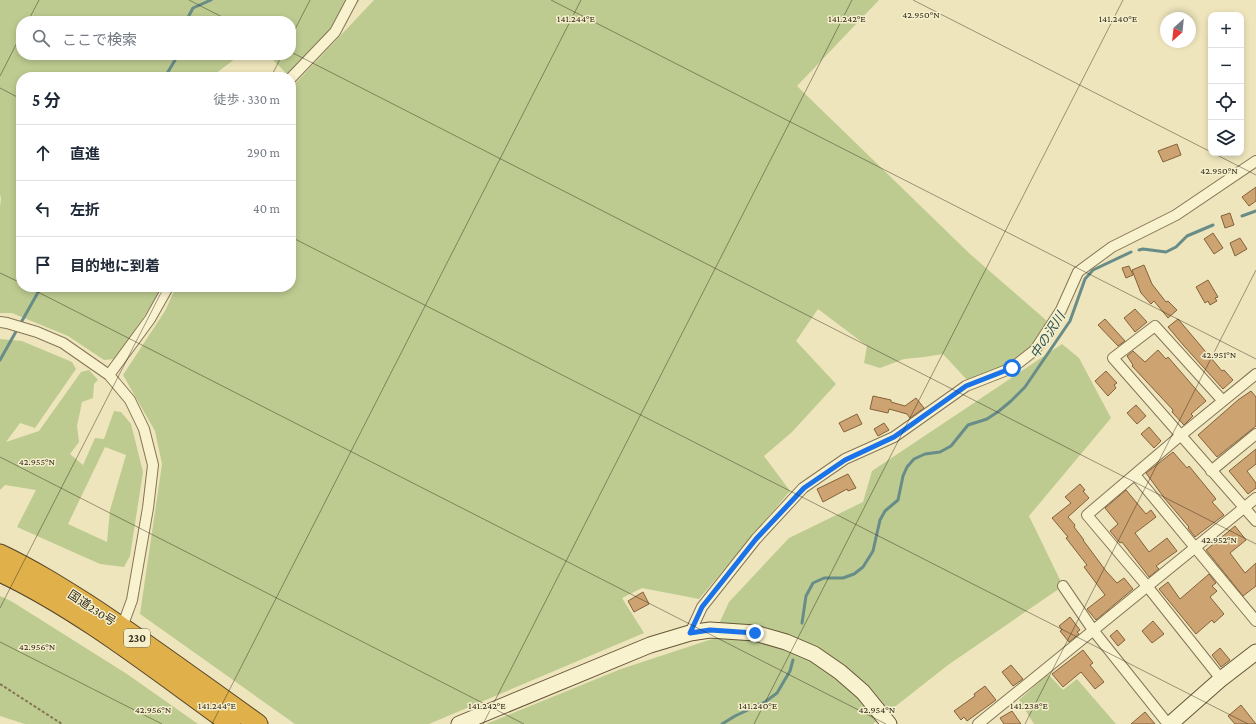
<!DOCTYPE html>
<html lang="ja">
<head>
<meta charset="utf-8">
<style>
	body { margin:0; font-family:"Crimson Pro","Noto Sans JP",serif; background:#f2f2f3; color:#1f2937 }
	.controls { position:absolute; right:12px; top:12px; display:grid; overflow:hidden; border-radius:8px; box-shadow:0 2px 6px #0003 }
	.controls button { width:36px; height:36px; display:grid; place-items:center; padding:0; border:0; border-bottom:1px solid #e0e1e3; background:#fff; color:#1f2937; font:20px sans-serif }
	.compass { position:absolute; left:1160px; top:12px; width:36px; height:36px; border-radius:50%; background:#fff; box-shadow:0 2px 6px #0003; rotate:207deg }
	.stop { position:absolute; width:12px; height:12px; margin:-9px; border:3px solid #1a73e8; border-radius:50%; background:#fff }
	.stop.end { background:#1a73e8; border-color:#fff; box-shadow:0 1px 4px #0008 }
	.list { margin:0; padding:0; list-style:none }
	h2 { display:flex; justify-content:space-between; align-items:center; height:52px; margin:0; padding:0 16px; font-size:17px }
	h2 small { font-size:13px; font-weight:400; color:#747a83 }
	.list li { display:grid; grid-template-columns:26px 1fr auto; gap:12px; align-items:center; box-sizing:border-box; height:56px; padding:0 16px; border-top:1px solid #e0e1e3 }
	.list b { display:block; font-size:15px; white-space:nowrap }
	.list em { font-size:13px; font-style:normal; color:#747a83 }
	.icon { flex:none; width:22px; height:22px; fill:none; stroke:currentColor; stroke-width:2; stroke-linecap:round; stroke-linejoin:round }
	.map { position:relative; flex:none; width:1256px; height:724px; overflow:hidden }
	.search { position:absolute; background:#fff; box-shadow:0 2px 6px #0003; left:16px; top:16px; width:280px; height:44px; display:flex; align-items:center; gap:10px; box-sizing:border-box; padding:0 14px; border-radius:16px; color:#747a83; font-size:15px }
	.panel { position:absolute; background:#fff; box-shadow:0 2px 6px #0003; left:16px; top:72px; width:280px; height:220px; border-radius:16px }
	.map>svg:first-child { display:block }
</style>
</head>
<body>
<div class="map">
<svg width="1256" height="724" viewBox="0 0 1256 724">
	<rect width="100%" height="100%" fill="#eee5bc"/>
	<!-- green -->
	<path fill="#bdcb90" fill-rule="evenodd" d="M0 0H360L287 74 268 55H291V21H21V55H240L215 74 217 77H21V287H161L153 303 115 359 104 360 68 336 12 313H0V207L1 199 0 194Z
		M374 0H879L797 86 970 254 1047 321 1032 345 1010 365 968 381 943 354 924 357 904 359 880 368 864 363 867 346 818 309 796 341 836 384 792 432 764 456 790 491 699 599 642 588 622 598 644 633 429 724H295L140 614 162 464 155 431 123 375 165 311 176 287H291V88Z
		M0 339 22 341 72 362 76 369 35 428 20 423 6 442 39 431 81 372 89 370 98 380 94 384 93 398 82 402 77 426 79 442 70 454 83 465 95 438 104 439 114 411 121 412 131 424 143 472 130 556 124 567 100 564 17 527 36 490 5 485 0 490ZM105 447 126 455 110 510 107 542 68 524Z
		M1062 344 1079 358 1111 418 1029 516 1063 586 948 665 873 724H486L621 669 712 639 729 602 789 538 863 502 872 471Z
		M0 596 11 601 127 674 198 724H25L0 716Z
		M1048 674 1063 690 1077 679 1116 724H1034L1019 700Z"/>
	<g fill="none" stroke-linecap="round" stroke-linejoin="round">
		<!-- stream -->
		<path stroke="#688c88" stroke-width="3" d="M186 21 193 8 211 0
			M165 77 178 55
			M1242 216 1256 211
			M1139 250 1143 249 1166 252 1176 247 1187 236 1213 225
			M0 360 41 287
			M802 623 806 596 813 583 824 578H843L854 574 863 567 873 551 880 520 885 511 898 500 903 476 907 467 914 459 925 454 940 452 951 446 968 425 987 419 999 411 1011 401 1025 387 1070 321 1085 279 1093 270 1131 252
			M722 724 735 716 765 702 777 693 790 671 793 660"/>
	</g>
	<!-- building -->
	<path fill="#cda371" stroke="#84623b" d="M1177 144 1181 155 1163 162 1158 151Z
		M1256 187V201L1249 206 1242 197Z
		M1230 213 1234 225 1225 228 1221 216Z
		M1213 233 1223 248 1214 254 1204 239Z
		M1240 238 1247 249 1235 256 1230 243Z
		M1144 265 1152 284 1166 302 1168 301 1177 310 1168 318 1154 301 1151 304 1141 293 1132 270Z
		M1129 266 1133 275 1126 278 1122 268Z
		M1208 280 1218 297 1215 298 1217 301 1210 305 1208 301 1205 303 1196 287Z
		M1135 309 1147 322 1135 332 1124 318Z
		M1105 319 1125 341 1118 346 1098 325Z
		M1178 319 1222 371 1224 370 1233 380 1223 389 1184 346 1168 327Z
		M1158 350 1166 359 1168 357 1206 401 1191 414 1193 416 1184 425 1172 412 1173 410 1132 366 1133 365 1127 356 1133 351 1145 362Z
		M1106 371 1117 383 1114 385 1116 388 1108 396 1095 381Z
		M1251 391 1256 397V426L1217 457 1198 435 1238 400Z
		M873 396 891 400V402L905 406 916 398 924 408 910 418 907 414 889 409 888 413 870 409Z
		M1136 405 1146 416 1137 424 1127 413Z
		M857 414 862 424 844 432 839 423Z
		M884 423 889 430 878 436 874 429Z
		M1149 427 1161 441 1154 448 1141 434Z
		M1256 449V464L1247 471 1256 483V488L1248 494 1229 471Z
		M1173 452 1187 468 1189 466 1216 499 1212 502 1224 515 1195 537 1188 528 1189 527 1165 499 1146 473Z
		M848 474 856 488 848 491 847 489 823 502 817 489Z
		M1080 484 1085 490 1083 491 1089 498 1068 517 1075 525 1074 527 1084 540H1083L1106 571 1117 583 1124 578 1133 589 1096 620 1087 609 1105 595 1084 567 1087 565 1066 538 1068 537 1052 518 1071 503 1065 497Z
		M1126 490 1146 514 1151 510 1156 517 1135 533 1149 552 1167 538 1177 551 1156 566 1159 569 1149 577 1122 542 1120 543 1110 531 1118 524 1105 508Z
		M1235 526 1246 540 1230 553 1245 573 1256 563V586L1243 596 1206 550Z
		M1209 574 1216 583 1212 586 1217 591 1210 597 1224 614 1214 623 1212 620 1196 634 1159 589 1168 582 1180 599Z
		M643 592 649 604 634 612 628 601Z
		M1070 617 1080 630 1077 632 1079 634 1069 642 1060 631 1062 630 1059 626Z
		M1153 621 1164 634 1152 643 1142 631Z
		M1117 630 1125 640 1118 646 1110 636Z
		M1220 648 1230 660 1221 667 1212 655Z
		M1083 650 1093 663 1090 665 1104 682 1095 689 1081 672 1063 687 1052 674Z
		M1011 665 1023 679 1013 686 1002 672Z
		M985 686 996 700 967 721 964 717 961 720 954 711 975 696 974 694Z
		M1241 705 1256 724H1235L1228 716Z
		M1012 711 1021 724H1004L1000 718Z
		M1145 712 1155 724H1131Z"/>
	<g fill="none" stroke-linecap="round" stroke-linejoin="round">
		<!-- street casing -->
		<g stroke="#857556" stroke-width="12">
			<path id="street" d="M291 78 335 32 352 0
				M0 322 7 323 37 332 63 343 109 375 130 400 144 429 153 465 148 508 132 600 121 630
				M109 375 150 319 168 287
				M1223 401 1155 326 1113 358 1256 521
				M1211 471 1256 434
				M1135 475 1256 621
				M1063 586 1093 630 1168 724
				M690 633 702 607 756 539 803 488 845 459 894 437 966 386 1012 368 1035 350 1061 310 1078 272 1112 247 1176 215 1256 161
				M1221 679 1147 586 1087 515 1180 436 1256 374
				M978 724 1256 498"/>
		</g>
		<!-- secondary casing -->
		<g stroke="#675639" stroke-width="17">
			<path id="secondary" d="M459 724 650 645 690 633 710 630 755 633 786 642 814 654 840 672 863 692 889 724
				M1170 724 1221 679 1256 652"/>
		</g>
		<!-- highway casing -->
		<g stroke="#52422a" stroke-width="21">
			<path id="highway" d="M0 554C32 569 62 588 92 607 148 644 203 685 258 724
				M0 572C81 610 158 672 231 724"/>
		</g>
		<!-- path -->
		<path stroke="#857556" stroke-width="2" stroke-dasharray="3 2" stroke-linecap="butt" d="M0 684 62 724"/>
		<!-- street -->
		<use href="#street" stroke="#f9f2cf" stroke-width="10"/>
		<!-- secondary -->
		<use href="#secondary" stroke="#f9f2cf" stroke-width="15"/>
		<!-- highway -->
		<use href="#highway" stroke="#e0b14a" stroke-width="19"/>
	</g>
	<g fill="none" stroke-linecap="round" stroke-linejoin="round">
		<!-- route -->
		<path stroke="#1a73e8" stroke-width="5" d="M755 633 710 630 690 633 702 607 756 539 804 488 845 460 894 437 966 386 1012 368"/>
	</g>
	<!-- ticks -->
	<path fill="none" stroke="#342a1b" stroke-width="1" stroke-opacity="0.45" d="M189 0 230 21M551 0 1256 359M913 0 1211 152M28 21 39 0M291 37 310 0M291 52 1256 544M0 76 21 35M271 77 282 55M0 88 21 99M1213 153 1256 175M291 237 1248 724M0 273 21 283M28 287 886 724M0 457 524 724M0 608 164 287M0 642 162 724M212 724 581 0M483 724 852 0M754 724 1123 0M1025 724 1256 270"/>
	<g text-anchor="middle" stroke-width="3" stroke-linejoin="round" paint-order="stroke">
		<!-- shield labels -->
		<rect fill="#f5efcb" stroke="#6e6550" stroke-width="1" x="124" y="629" width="26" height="18" rx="3"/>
		<g font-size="11" font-weight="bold" fill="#342a1b">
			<text x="137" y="642">230</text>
		</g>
		<!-- street labels -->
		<g font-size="12" fill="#342a1b" stroke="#f5efcb">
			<text transform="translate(92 608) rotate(33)" y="4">国道230号</text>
		</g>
		<!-- water labels -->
		<g font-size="13" font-style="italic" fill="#2a5154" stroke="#f5efcb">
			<text transform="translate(1047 335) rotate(-57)" y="5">中の沢川</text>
		</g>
	</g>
	<g font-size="10" text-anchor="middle" fill="#342a1b" stroke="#f5efcb" stroke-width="3" stroke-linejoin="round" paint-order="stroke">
		<text x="921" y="18">42.950°N</text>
		<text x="576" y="22">141.244°E</text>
		<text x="847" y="22">141.242°E</text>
		<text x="1118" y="22">141.240°E</text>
		<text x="1219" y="174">42.950°N</text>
		<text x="1219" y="358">42.951°N</text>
		<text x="37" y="465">42.955°N</text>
		<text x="1219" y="543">42.952°N</text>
		<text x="37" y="650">42.956°N</text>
		<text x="217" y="709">141.244°E</text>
		<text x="487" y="709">141.242°E</text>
		<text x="758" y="709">141.240°E</text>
		<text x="1029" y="709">141.238°E</text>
		<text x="153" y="713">42.956°N</text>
		<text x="877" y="713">42.954°N</text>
	</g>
</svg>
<div class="controls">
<button>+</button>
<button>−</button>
<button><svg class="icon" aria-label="locate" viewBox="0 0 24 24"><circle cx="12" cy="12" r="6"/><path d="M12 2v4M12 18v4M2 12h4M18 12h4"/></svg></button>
<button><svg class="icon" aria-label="layers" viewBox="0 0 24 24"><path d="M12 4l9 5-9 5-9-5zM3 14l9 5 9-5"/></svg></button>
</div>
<svg class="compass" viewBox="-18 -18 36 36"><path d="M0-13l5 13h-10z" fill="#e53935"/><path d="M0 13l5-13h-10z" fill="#747a83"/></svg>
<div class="stop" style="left:1012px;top:368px"></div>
<div class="stop end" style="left:755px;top:633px"></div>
<div class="search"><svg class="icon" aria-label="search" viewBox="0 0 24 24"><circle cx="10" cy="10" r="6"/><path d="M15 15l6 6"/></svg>ここで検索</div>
<section class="panel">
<h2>5 分<small>徒歩 · 330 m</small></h2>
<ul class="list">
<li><svg class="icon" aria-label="ahead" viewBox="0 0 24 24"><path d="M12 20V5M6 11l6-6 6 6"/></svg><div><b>直進</b></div><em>290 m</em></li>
<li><svg class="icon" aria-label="left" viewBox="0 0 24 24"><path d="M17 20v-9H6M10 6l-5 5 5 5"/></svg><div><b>左折</b></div><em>40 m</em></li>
<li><svg class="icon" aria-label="arrive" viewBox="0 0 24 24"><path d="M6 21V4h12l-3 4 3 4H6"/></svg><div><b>目的地に到着</b></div></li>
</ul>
</section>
</div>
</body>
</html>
